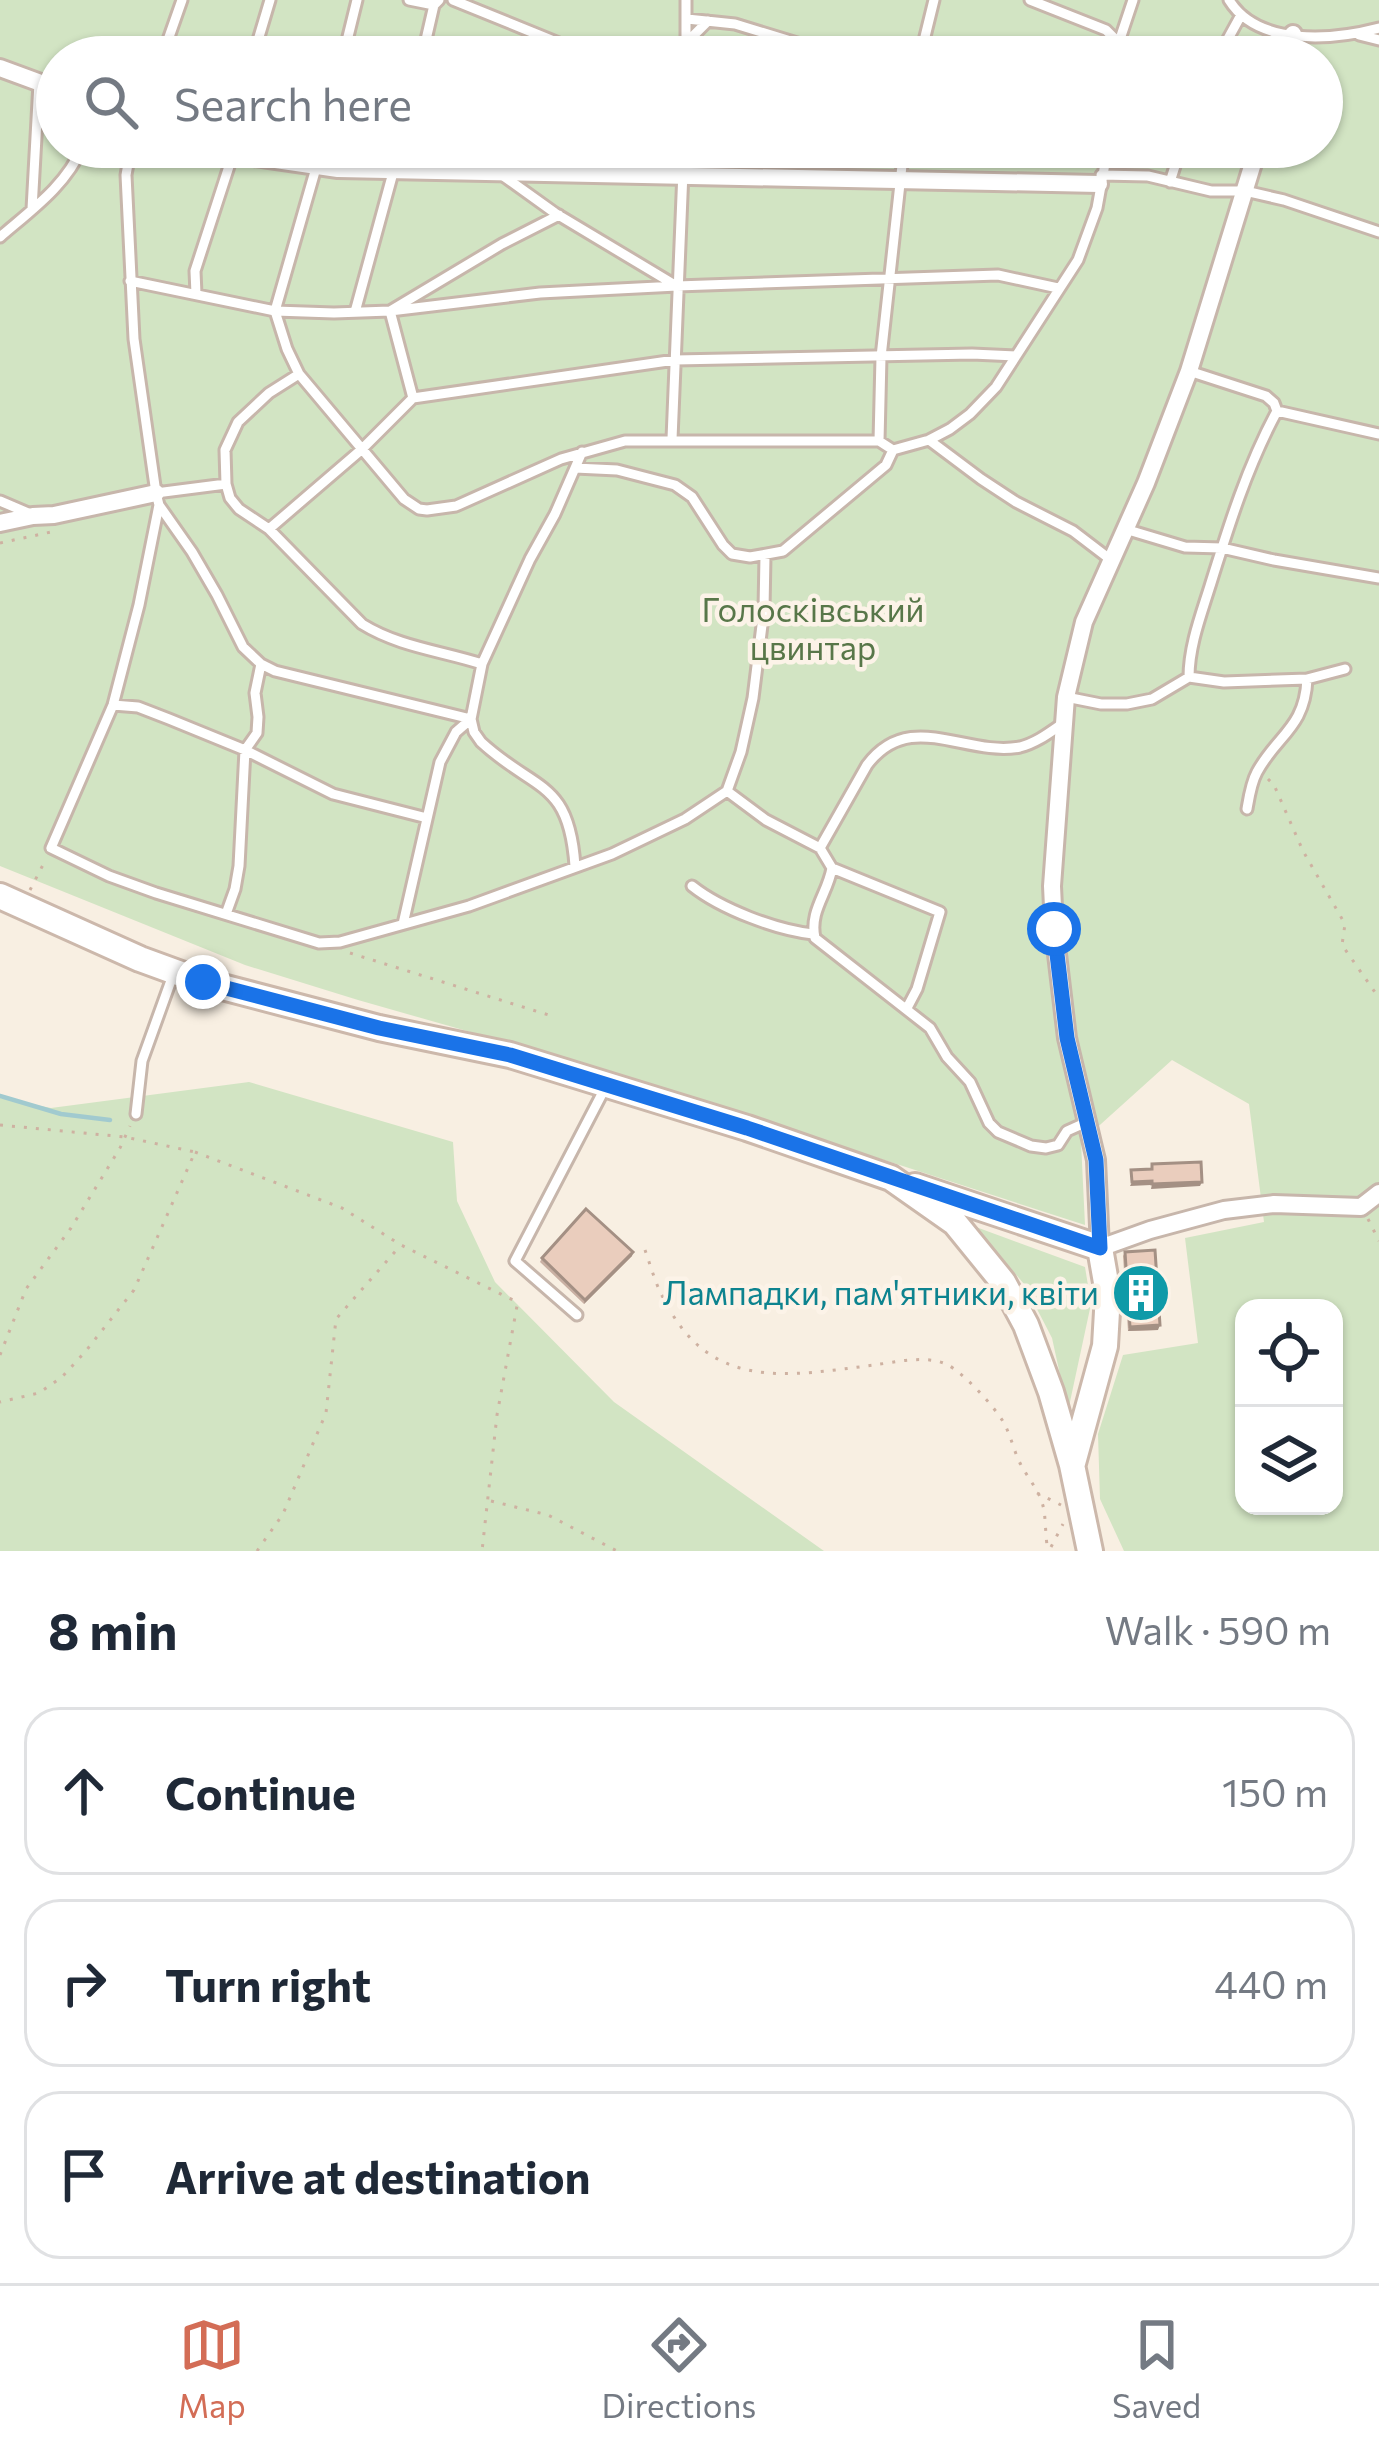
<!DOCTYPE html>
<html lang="en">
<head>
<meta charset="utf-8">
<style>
	body { margin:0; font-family:Commissioner,sans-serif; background:#f2f2f3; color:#1f2937 }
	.controls { position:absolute; right:36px; bottom:36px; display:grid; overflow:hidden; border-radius:24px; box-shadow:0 3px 9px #0004 }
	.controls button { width:108px; height:108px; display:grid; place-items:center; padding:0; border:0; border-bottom:3px solid #e0e1e3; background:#fff; color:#1f2937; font:60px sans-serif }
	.stop { position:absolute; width:36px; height:36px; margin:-27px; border:9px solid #1a73e8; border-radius:50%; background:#fff }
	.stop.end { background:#1a73e8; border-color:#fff; box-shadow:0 3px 12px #0008 }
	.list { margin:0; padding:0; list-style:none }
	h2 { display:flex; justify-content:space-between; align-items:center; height:156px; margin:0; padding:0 48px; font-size:51px }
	h2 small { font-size:39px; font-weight:400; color:#747a83 }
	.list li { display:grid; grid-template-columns:78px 1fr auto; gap:36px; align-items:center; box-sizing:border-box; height:168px; margin:0 24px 24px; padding:0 24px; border:3px solid #e0e1e3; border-radius:36px }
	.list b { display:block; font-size:45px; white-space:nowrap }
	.list em { font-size:39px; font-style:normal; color:#747a83 }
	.icon { flex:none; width:66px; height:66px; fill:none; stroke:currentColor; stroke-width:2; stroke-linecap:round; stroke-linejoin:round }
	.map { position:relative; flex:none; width:1379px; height:1551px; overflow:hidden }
	.search { position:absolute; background:#fff; box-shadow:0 3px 9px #0004; left:36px; right:36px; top:36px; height:132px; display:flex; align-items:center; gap:30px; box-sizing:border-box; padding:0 42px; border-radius:66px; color:#747a83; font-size:45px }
	.sheet { height:732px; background:#fff }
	nav { display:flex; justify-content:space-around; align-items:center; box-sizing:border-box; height:168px; border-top:3px solid #e0e1e3; background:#fff; font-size:33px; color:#747a83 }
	nav a { display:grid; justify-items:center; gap:6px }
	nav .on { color:#d36d56 }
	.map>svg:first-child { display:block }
</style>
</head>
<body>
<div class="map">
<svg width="1379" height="1551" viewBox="0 0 1379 1551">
	<rect width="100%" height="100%" fill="#f8efe2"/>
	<!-- green -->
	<path fill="#d2e4c3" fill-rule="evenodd" d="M0 0H1379V1551H1124L1100 1499 1098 1434 1123 1355 1198 1343 1185 1238 1264 1222 1249 1104 1172 1060 1081 1142 1085 1225 628 1077 358 1000 245 965 0 866ZM57 57H1322V147H57ZM1244 1308H1334V1506H1244Z
		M249 1082 453 1142 457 1201 495 1282 614 1402 824 1551H0V1098L51 1108Z
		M976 1227 1085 1267 1091 1304 1068 1411 1052 1338 1024 1284Z"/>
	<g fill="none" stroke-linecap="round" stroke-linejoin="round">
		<!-- stream -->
		<path stroke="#a1cacf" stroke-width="4.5" d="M0 1096 61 1114 110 1120"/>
		<!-- lane casing -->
		<g stroke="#c7b6ab" stroke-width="15">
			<path id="lane" d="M409 0 434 5
				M453 0 539 35 530 57
				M686 0V57
				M1030 0 1106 30 1116 40 1120 57
				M1229 0C1258 47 1333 40 1379 28
				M687 19 735 24 843 57
				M539 35 583 53 618 56 655 52 686 43 708 21
				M1359 35 1379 40
				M1118 45 1133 0
				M162 57 182 0
				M253 57 270 0
				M343 57 357 0
				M422 57 434 5 439 0
				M920 57 934 0
				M1218 57 1241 15
				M131 147 126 175 134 339 156 493 159 505 192 552 217 595 243 647 261 664 275 671 471 719 474 732 481 742C535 792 569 779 575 866
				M322 147 275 311 287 349 299 374 404 499 419 509 427 510 456 506 561 459 625 441H879L893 450 929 440 950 429 970 414 996 387 1078 260 1097 208 1108 147
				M490 171 497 147
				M502 175 555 213 675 285
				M1101 175 1148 176 1211 191H1245L1284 200 1379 232
				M1170 182 1181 147
				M32 209 39 83
				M0 237C30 211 67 185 82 147
				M130 281 275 311 334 313 390 311 540 293 677 286 998 275 1058 288
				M196 294 195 271 233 154
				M355 312 400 147
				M1189 371 1266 396 1274 403 1277 411 1379 434
				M299 374 269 393 238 422 225 450 226 484 230 498 239 509 269 529 362 624C399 647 442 651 482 664
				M413 398 390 311 502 244 559 215
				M672 439 684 147
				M929 440 981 479 1016 502 1073 531 1111 560
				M879 441 881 357 904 147
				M575 468 617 470 675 485 692 497 723 545 732 554 750 557 783 551 886 465 893 450
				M156 493 226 484
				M0 501 28 513
				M159 505 139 605 113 705 51 848 109 876 156 893 319 943 340 942 469 906 612 854 685 819 727 791 741 752 753 698 764 609 765 556
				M269 529 361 450 413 398 675 360 972 354 1016 356
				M1125 529 1185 547 1222 548 1274 560 1379 578
				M1189 677C1189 646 1201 615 1210 586 1229 525 1247 467 1277 411
				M1066 697 1101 704H1127L1152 699 1189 677 1224 682 1307 679 1345 669
				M113 705 138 707 169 719 245 750 333 794 427 818
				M727 791 766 820 820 848 867 765C910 708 964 757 1020 747 1036 743 1049 733 1062 724
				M1247 809C1249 797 1251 783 1257 772 1277 735 1305 728 1307 679
				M820 848 832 868C828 893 809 911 815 938L930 1028 947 1057 970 1082 989 1123 998 1132 1031 1146 1046 1148 1058 1145 1067 1131 1087 1122
				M832 868 940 912 917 989 907 1008
				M692 886C721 909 776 930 813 934
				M226 914 235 889 239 866 245 750 257 733 258 717 255 693 261 664
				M403 924 440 762 456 732 471 719 482 664 530 559 555 514 582 452
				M136 1114 142 1061 173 975
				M577 1315 515 1261 604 1090"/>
		</g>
		<!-- street casing -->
		<g stroke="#c7b6ab" stroke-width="22">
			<path id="street" d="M1286 57 1293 34
				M0 68 57 89
				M214 147 233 154 338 169 1099 184
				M1258 147 1189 371 1146 483 1084 622 1066 697 1052 886 1054 929 1067 1038 1096 1160 1100 1248 1150 1230 1224 1210 1274 1204 1361 1207 1379 1193
				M0 523 33 516 54 515 156 493"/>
		</g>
		<!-- secondary casing -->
		<g stroke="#ccb8ab" stroke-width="30">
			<path id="secondary" d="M0 896 140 959 203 982 379 1028 510 1055 747 1128 891 1178 955 1223 1003 1282 1026 1325 1051 1392 1072 1465 1090 1551
				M915 1186 1100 1248 1108 1294 1105 1346 1073 1463"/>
		</g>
		<!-- path -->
		<path stroke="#ceb1a1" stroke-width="3" stroke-dasharray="3 9" stroke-linecap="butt" d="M0 543 51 532
			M1268 779 1274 785 1303 851 1345 924 1342 945 1379 998
			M30 890 45 861
			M350 953 555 1017
			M0 1125 125 1137 195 1152 134 1290 85 1352 62 1377 39 1393 0 1402
			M195 1152 342 1208 401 1245 515 1301 517 1306 497 1415 482 1551
			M1368 1219 1379 1241
			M645 1250C651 1267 656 1286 665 1301 711 1392 788 1376 874 1365 896 1362 925 1355 946 1364 963 1372 994 1406 1004 1423 1011 1436 1014 1452 1021 1465 1028 1478 1040 1492 1043 1506 1046 1516 1045 1537 1048 1551
			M0 1355 26 1289 71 1228 120 1148 130 1126
			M1037 1493 1061 1505
			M491 1501 548 1515 617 1551
			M1051 1547 1063 1524
			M257 1551 283 1514 326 1413 336 1319 400 1246"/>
		<!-- lane -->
		<use href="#lane" stroke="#fff" stroke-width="9"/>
		<!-- street -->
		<use href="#street" stroke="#fff" stroke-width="16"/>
		<!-- secondary -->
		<use href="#secondary" stroke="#fff" stroke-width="24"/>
	</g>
	<!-- wall -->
	<path fill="#c9b0a3" d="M633 1252 632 1256 584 1304 540 1262 542 1258Z
		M1125 1252 1158 1330 1128 1331 1123 1256Z"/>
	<!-- shaded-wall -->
	<path fill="#a49084" d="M1152 1181 1151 1185 1130 1186 1132 1182Z
		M1202 1182 1200 1186 1151 1189 1152 1184Z
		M633 1252 632 1256 584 1304 585 1300Z
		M1160 1325 1158 1330 1128 1331 1130 1327Z"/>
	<!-- building -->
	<path fill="#eacdbd" stroke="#a49084" stroke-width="3" d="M1201 1162 1202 1182 1152 1184V1181L1132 1182 1131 1170 1152 1169V1164Z
		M586 1209 633 1252 585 1300 542 1258Z
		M1155 1250 1160 1325 1130 1327 1125 1252Z"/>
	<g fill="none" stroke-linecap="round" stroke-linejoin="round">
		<!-- route -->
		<path stroke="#1a73e8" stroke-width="15" d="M203 982 379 1028 510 1055 747 1128 1100 1248 1096 1160 1067 1038 1054 929"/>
	</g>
	<!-- icons -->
	<defs>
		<g id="building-disc" transform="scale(3)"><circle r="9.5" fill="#0f9aa8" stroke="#fcf3e8"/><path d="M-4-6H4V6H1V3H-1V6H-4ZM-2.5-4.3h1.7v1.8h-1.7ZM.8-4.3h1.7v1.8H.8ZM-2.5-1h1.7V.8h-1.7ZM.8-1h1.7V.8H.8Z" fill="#fff"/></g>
	</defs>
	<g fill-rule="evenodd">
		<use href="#building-disc" x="1141" y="1293"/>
	</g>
	<g text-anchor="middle" stroke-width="9" stroke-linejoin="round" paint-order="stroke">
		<!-- park labels -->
		<g font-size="33" fill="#587749" stroke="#fcf3e8">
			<text x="813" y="622">Голосківський<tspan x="813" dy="38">цвинтар</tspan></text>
		</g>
		<!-- culture labels -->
		<g font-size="33" fill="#0d838f" stroke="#fcf3e8" text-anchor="end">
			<text x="1099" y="1305">Лампадки, пам'ятники, квіти</text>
		</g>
	</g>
</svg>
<div class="controls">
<button><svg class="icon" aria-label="locate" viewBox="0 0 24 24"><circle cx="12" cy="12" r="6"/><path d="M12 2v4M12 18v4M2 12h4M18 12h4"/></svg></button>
<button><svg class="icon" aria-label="layers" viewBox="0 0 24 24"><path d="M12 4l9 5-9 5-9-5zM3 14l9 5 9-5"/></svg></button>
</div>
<div class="stop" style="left:1054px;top:929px"></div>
<div class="stop end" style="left:203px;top:982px"></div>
<div class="search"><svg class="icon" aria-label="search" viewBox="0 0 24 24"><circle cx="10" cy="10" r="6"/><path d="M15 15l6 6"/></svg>Search here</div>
</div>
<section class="sheet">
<h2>8 min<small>Walk · 590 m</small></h2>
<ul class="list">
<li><svg class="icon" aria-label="ahead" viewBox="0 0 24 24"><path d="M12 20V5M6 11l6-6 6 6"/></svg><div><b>Continue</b></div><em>150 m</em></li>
<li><svg class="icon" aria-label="right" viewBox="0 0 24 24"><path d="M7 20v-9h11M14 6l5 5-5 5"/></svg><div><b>Turn right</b></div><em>440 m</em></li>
<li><svg class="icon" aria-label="arrive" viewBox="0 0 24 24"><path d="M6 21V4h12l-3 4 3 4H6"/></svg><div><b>Arrive at destination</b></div></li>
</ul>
</section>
<nav>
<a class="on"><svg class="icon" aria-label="map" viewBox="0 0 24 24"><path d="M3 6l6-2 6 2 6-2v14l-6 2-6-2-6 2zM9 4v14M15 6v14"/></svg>Map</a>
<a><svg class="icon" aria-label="directions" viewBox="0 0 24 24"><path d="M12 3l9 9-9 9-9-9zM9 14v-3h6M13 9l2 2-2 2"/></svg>Directions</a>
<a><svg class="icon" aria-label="saved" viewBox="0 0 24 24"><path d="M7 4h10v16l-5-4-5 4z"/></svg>Saved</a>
</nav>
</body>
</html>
